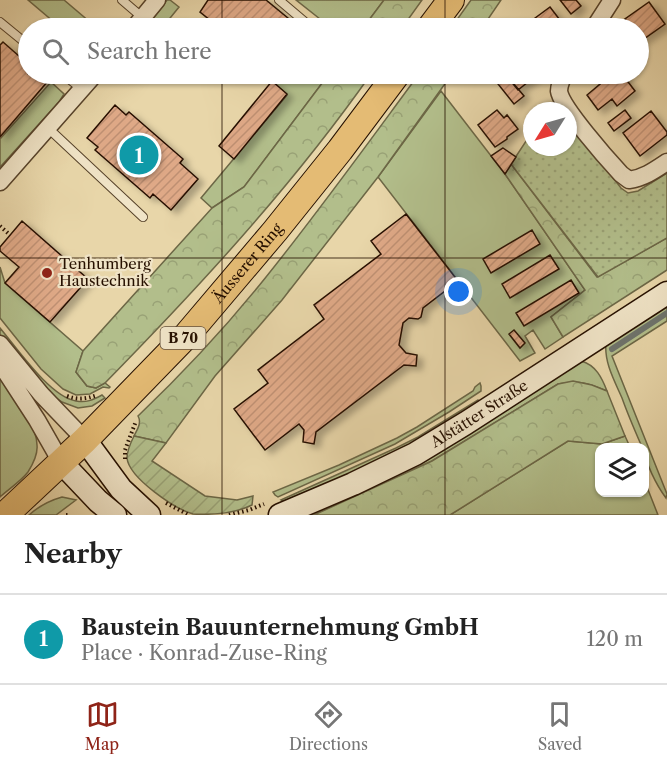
<!DOCTYPE html>
<html lang="en">
<head>
<meta charset="utf-8">
<style>
	body { margin:0; font-family:"Libre Caslon Text",serif; background:#f6f6f6; color:#222 }
	.controls { position:absolute; right:18px; bottom:18px; display:grid; overflow:hidden; border-radius:12px; box-shadow:0 2px 4px #0004 }
	.controls button { width:54px; height:54px; display:grid; place-items:center; padding:0; border:0; border-bottom:2px solid #e0e0e0; background:#fff; color:#222; font:30px sans-serif }
	.compass { position:absolute; left:523px; top:102px; width:54px; height:54px; border-radius:50%; background:#fff; box-shadow:0 2px 4px #0004; rotate:233deg }
	.you { position:absolute; left:459px; top:292px; width:21px; height:21px; margin:-15px; border:4px solid #fff; border-radius:50%; background:#1a73e8; box-shadow:0 0 0 9px #1a73e833 }
	.badge { display:grid; place-items:center; width:39px; height:39px; border-radius:50%; background:#8f2418; color:#fff; font-size:20px; font-weight:700 }
	.pin { position:absolute; translate:-50% -50%; border:3px solid #fff; box-shadow:0 2px 6px #0006 }
	.list { margin:0; padding:0; list-style:none }
	h2 { display:flex; justify-content:space-between; align-items:center; height:78px; margin:0; padding:0 24px; font-size:26px }
	h2 small { font-size:20px; font-weight:400; color:#767676 }
	.list li { display:grid; grid-template-columns:39px 1fr auto; gap:18px; align-items:center; box-sizing:border-box; height:90px; padding:0 24px; border-top:2px solid #e0e0e0 }
	.list b { display:block; font-size:22px; white-space:nowrap }
	.list p { margin:0; font-size:20px; white-space:nowrap; color:#767676 }
	.list em { font-size:20px; font-style:normal; color:#767676 }
	.icon { flex:none; width:33px; height:33px; fill:none; stroke:currentColor; stroke-width:2; stroke-linecap:round; stroke-linejoin:round }
	.map { position:relative; flex:none; width:667px; height:515px; overflow:hidden }
	.search { position:absolute; background:#fff; box-shadow:0 2px 4px #0004; left:18px; right:18px; top:18px; height:66px; display:flex; align-items:center; gap:15px; box-sizing:border-box; padding:0 21px; border-radius:33px; color:#767676; font-size:22px }
	.sheet { height:168px; background:#fff }
	nav { display:flex; justify-content:space-around; align-items:center; box-sizing:border-box; height:84px; border-top:2px solid #e0e0e0; background:#fff; font-size:16px; color:#767676 }
	nav a { display:grid; justify-items:center; gap:3px }
	nav .on { color:#8f2418 }
	.map>svg:first-child { display:block }
</style>
</head>
<body>
<div class="map">
<svg width="667" height="515" viewBox="0 0 667 515">
	<defs>
		<pattern id="forest-crowns" width="20" height="18" patternUnits="userSpaceOnUse" patternTransform="scale(1.5)"><rect width="20" height="18" fill="#b2be8b"/><path d="M2 6a3 3 0 1 1 6 0M12 15a3 3 0 1 1 6 0" fill="none" stroke="#99a276"/></pattern>
		<pattern id="park-dots" width="8" height="8" patternUnits="userSpaceOnUse" patternTransform="scale(1.5)"><rect width="8" height="8" fill="#b2be8b"/><path d="M2 2h.1M6 6h.1" fill="none" stroke="#99a276" stroke-width="1.8" stroke-linecap="round"/></pattern>
		<pattern id="garden-furrows" width="10" height="10" patternUnits="userSpaceOnUse" patternTransform="scale(1.5)"><rect width="10" height="10" fill="#b2be8b"/><path d="M-1 1l2-2M0 10L10 0M9 11l2-2" fill="none" stroke="#99a276"/></pattern>
		<pattern id="building-hatch" width="6" height="6" patternUnits="userSpaceOnUse" patternTransform="scale(1.5)"><rect width="6" height="6" fill="#dfa987"/><path d="M-1 1l2-2M0 6l6-6M5 7l2-2" fill="none" stroke="#bf9073"/></pattern>
		<filter id="shadow"><feDropShadow dx="6" dy="4" stdDeviation="3" flood-color="#0004"/></filter>
	</defs>
	<rect width="100%" height="100%" fill="#e8d6a9"/>
	<filter id="stains"><feTurbulence type="fractalNoise" baseFrequency=".00333" numOctaves="4"/><feColorMatrix values="0 0 0 0 .2 0 0 0 0 .09 0 0 0 0 .02 0 0 0 .5 -.17"/></filter>
	<radialGradient id="worn" r=".72"><stop offset=".6" stop-color="#630" stop-opacity="0"/><stop offset="1" stop-color="#630" stop-opacity=".3"/></radialGradient>
	<!-- grass -->
	<path fill="#b2be8b" stroke="#6c6746" stroke-width="1.5" d="M28 0H64L97 28H61Z
		M167 0H170L179 7 162 28H146Z
		M296 0H384L363 28H320L325 23Z
		M283 74H329L244 187 212 208 201 198 287 95 272 81 280 77Z
		M51 82 64 94 59 102 0 167V139Z
		M441 91 505 174 585 290 551 317 563 337 545 349 533 330 525 336 535 353 520 361 378 177Z
		M0 267 5 283 83 351 76 372 87 386 96 388 105 383 110 387 109 388 103 387 90 394 76 395 63 389 41 369 0 318Z
		M667 303V321L612 356 667 494 666 498C657 486 645 463 644 448L642 447C635 431 628 415 622 398 614 380 604 362 606 343Z
		M0 328C17 348 50 397 76 401 86 403 93 400 102 395L105 398 92 406 78 408 62 402 55 397 0 337Z
		M581 361C596 365 602 378 607 391 588 383 579 380 558 384L432 461 314 515H311L312 511Z
		M0 375C11 393 37 424 37 445 38 454 33 464 28 472 21 481 9 489 0 497Z
		M480 383 481 386V391L449 412 395 444 278 497 275 495 273 492 339 465 397 438 417 427 473 391 475 387Z
		M478 400 479 401 477 404 401 451 284 502 281 500 396 448 418 437Z
		M625 436 630 447 600 448V492H644L645 482 658 515H450L568 441 602 444Z
		M62 497 76 500 56 515H29C39 506 48 501 62 497Z"/>
	<!-- forest -->
	<path fill="url(#forest-crowns)" stroke="#6c6746" stroke-width="1.5" d="M384 0H422L402 28H363Z
		M471 0H501L482 28H451Z
		M329 74H371C293 185 200 286 105 383L96 388 87 386 76 372 83 351 212 208 244 187Z
		M419 74H452L378 177 282 300 215 376 166 443 134 436C137 430 142 423 138 416 182 374 224 329 262 282 317 214 368 143 419 74Z
		M511 164 597 277 667 238V270L563 337 551 317 585 290 505 174Z
		M573 381 592 385 607 391 625 436 602 444 568 441 450 515H314L432 461 558 384Z"/>
	<!-- park -->
	<path fill="url(#park-dots)" stroke="#6c6746" stroke-width="1.5" d="M568 121 621 188 628 193 638 191 667 173V238L598 277 511 164 532 132V147H568Z"/>
	<!-- garden -->
	<path fill="url(#garden-furrows)" stroke="#6c6746" stroke-width="1.5" d="M134 436 166 443 152 461 205 496 237 500 253 496 252 505C236 513 212 515 193 514 175 509 129 478 127 458 127 451 131 442 134 436Z"/>
	<g fill="none" stroke-linecap="round" stroke-linejoin="round">
		<!-- stream -->
		<path stroke="#6e746d" stroke-width="6" d="M612 349 667 313"/>
	</g>
	<!-- building -->
	<path fill="url(#building-hatch)" stroke="#261000" stroke-width="1.5" filter="url(#shadow)" d="M208 0H266L300 28H220L200 12Z
		M560 0H576L581 6 571 14Z
		M649 2 665 24 641 41 638 38V28H632L625 19Z
		M550 7 566 28H531L527 24Z
		M3 42 28 64V74H39L48 81 0 137V45Z
		M505 74H538L518 90Z
		M593 74H622L635 91 617 106 612 99 598 110 587 95 600 84Z
		M508 77 524 96 514 104 498 84Z
		M272 81 287 94 234 159 219 146Z
		M115 105 126 115 129 112 183 159 180 163 198 179 171 210 153 194 150 198 95 150 98 147 87 138Z
		M497 110 504 118 507 115 518 129 507 137V139L495 147 478 125Z
		M625 110 631 118 614 131 608 123Z
		M651 111 667 132V135L640 156 623 133Z
		M503 148 516 157 505 174 491 156Z
		M406 214 458 281 423 308 421 317 418 319 409 318 403 323 399 345 406 353 417 355 416 366 404 365 316 432 314 444 303 442 304 430 299 424 265 450 234 409 268 383 258 370 324 319 314 305 381 254 371 241Z
		M22 221 88 279 50 322 5 283 19 267 0 251V247Z
		M532 230 540 244 491 273 483 259Z
		M550 255 559 269 510 298 502 284Z
		M571 280 579 293 524 326 516 313Z
		M514 330 525 343 520 348 509 334Z"/>
	<g fill="none" stroke-linecap="round" stroke-linejoin="round">
		<!-- lane casing -->
		<g stroke="#56422a" stroke-width="10">
			<path id="lane" d="M122 0 143 18
				M279 0 305 22
				M0 22 28 45
				M63 74 82 89
				M48 128 143 217"/>
		</g>
		<!-- street casing -->
		<g stroke="#56422a" stroke-width="19">
			<path id="street" d="M134 28 157 0
				M594 28 612 0
				M565 74C562 78 559 86 559 91 561 107 608 160 621 174L629 180C644 178 655 170 667 162
				M0 182 95 74
				M0 344 41 394 85 440
				M0 363 37 420 61 462"/>
		</g>
		<!-- secondary casing -->
		<g stroke="#261000" stroke-width="25">
			<g id="secondary">
				<path d="M85 440 121 489 149 515"/>
				<path d="M61 462 98 501 115 515"/>
				<path id="s1" d="M280 515 353 484 415 454 466 423 667 293"/>
			</g>
		</g>
		<!-- primary casing -->
		<g stroke="#261000" stroke-width="28">
			<g id="primary">
				<path d="M430 28 451 0"/>
				<path id="s2" d="M5 515 85 440 186 336 275 231 340 150 397 74"/>
			</g>
		</g>
		<!-- path -->
		<path stroke="#261000" stroke-width="4" stroke-dasharray="1.5 3" stroke-linecap="butt" d="M0 226 10 235
			M67 396C78 400 86 399 97 395
			M125 459V450L136 421
			M166 503 189 515
			M66 515H70
			M229 515 249 510 264 504"/>
		<!-- lane -->
		<use href="#lane" stroke="#f0e4c7" stroke-width="8"/>
		<!-- street -->
		<use href="#street" stroke="#f0e4c7" stroke-width="16"/>
		<!-- secondary -->
		<use href="#secondary" stroke="#f0e4c7" stroke-width="22"/>
		<!-- primary -->
		<use href="#primary" stroke="#e4bb74" stroke-width="26"/>
	</g>
	<!-- grid -->
	<path fill="none" stroke="#261000" stroke-width="1.5" stroke-opacity="0.55" d="M222 0V28M445 0V28M222 74V515M445 74V515M0 258H667"/>
	<!-- markers -->
	<circle fill="#8f2418" stroke="#f0e4c7" stroke-width="2" cx="47" cy="273" r="6"/>
	<g text-anchor="middle" stroke-width="4.5" stroke-linejoin="round" paint-order="stroke">
		<!-- shield labels -->
		<rect fill="#f0e4c7" stroke="#63503c" stroke-width="1.5" x="160.5" y="327" width="45" height="22" rx="4.5"/>
		<g font-size="14" font-weight="bold" fill="#261000">
			<text x="183" y="343">B 70</text>
		</g>
		<!-- street labels -->
		<g font-size="15" fill="#261000" stroke="#f0e4c7">
			<text dy="5" stroke="none"><textPath href="#s2" startOffset="350">Äusserer Ring</textPath></text>
			<text dy="5" stroke="none"><textPath href="#s1" startOffset="224">Alstätter Straße</textPath></text>
		</g>
		<!-- poi labels -->
		<g font-size="15" fill="#261000" stroke="#f0e4c7" text-anchor="start">
			<text x="59" y="269">Tenhumberg<tspan x="59" dy="17">Haustechnik</tspan></text>
		</g>
	</g>
	<rect width="100%" height="100%" filter="url(#stains)"/>
	<rect width="100%" height="100%" fill="url(#worn)"/>
</svg>
<div class="controls">
<button><svg class="icon" aria-label="layers" viewBox="0 0 24 24"><path d="M12 4l9 5-9 5-9-5zM3 14l9 5 9-5"/></svg></button>
</div>
<svg class="compass" viewBox="-18 -18 36 36"><path d="M0-13l5 13h-10z" fill="#e53935"/><path d="M0 13l5-13h-10z" fill="#767676"/></svg>
<div class="you"></div>
<div class="pin badge" style="left:139px;top:155px;background:#0f9aa8">1</div>
<div class="search"><svg class="icon" aria-label="search" viewBox="0 0 24 24"><circle cx="10" cy="10" r="6"/><path d="M15 15l6 6"/></svg>Search here</div>
</div>
<section class="sheet">
<h2>Nearby<small></small></h2>
<ul class="list">
<li><span class="badge" style="background:#0f9aa8">1</span><div><b>Baustein Bauunternehmung GmbH</b><p>Place · Konrad-Zuse-Ring</p></div><em>120 m</em></li>
</ul>
</section>
<nav>
<a class="on"><svg class="icon" aria-label="map" viewBox="0 0 24 24"><path d="M3 6l6-2 6 2 6-2v14l-6 2-6-2-6 2zM9 4v14M15 6v14"/></svg>Map</a>
<a><svg class="icon" aria-label="directions" viewBox="0 0 24 24"><path d="M12 3l9 9-9 9-9-9zM9 14v-3h6M13 9l2 2-2 2"/></svg>Directions</a>
<a><svg class="icon" aria-label="saved" viewBox="0 0 24 24"><path d="M7 4h10v16l-5-4-5 4z"/></svg>Saved</a>
</nav>
</body>
</html>
